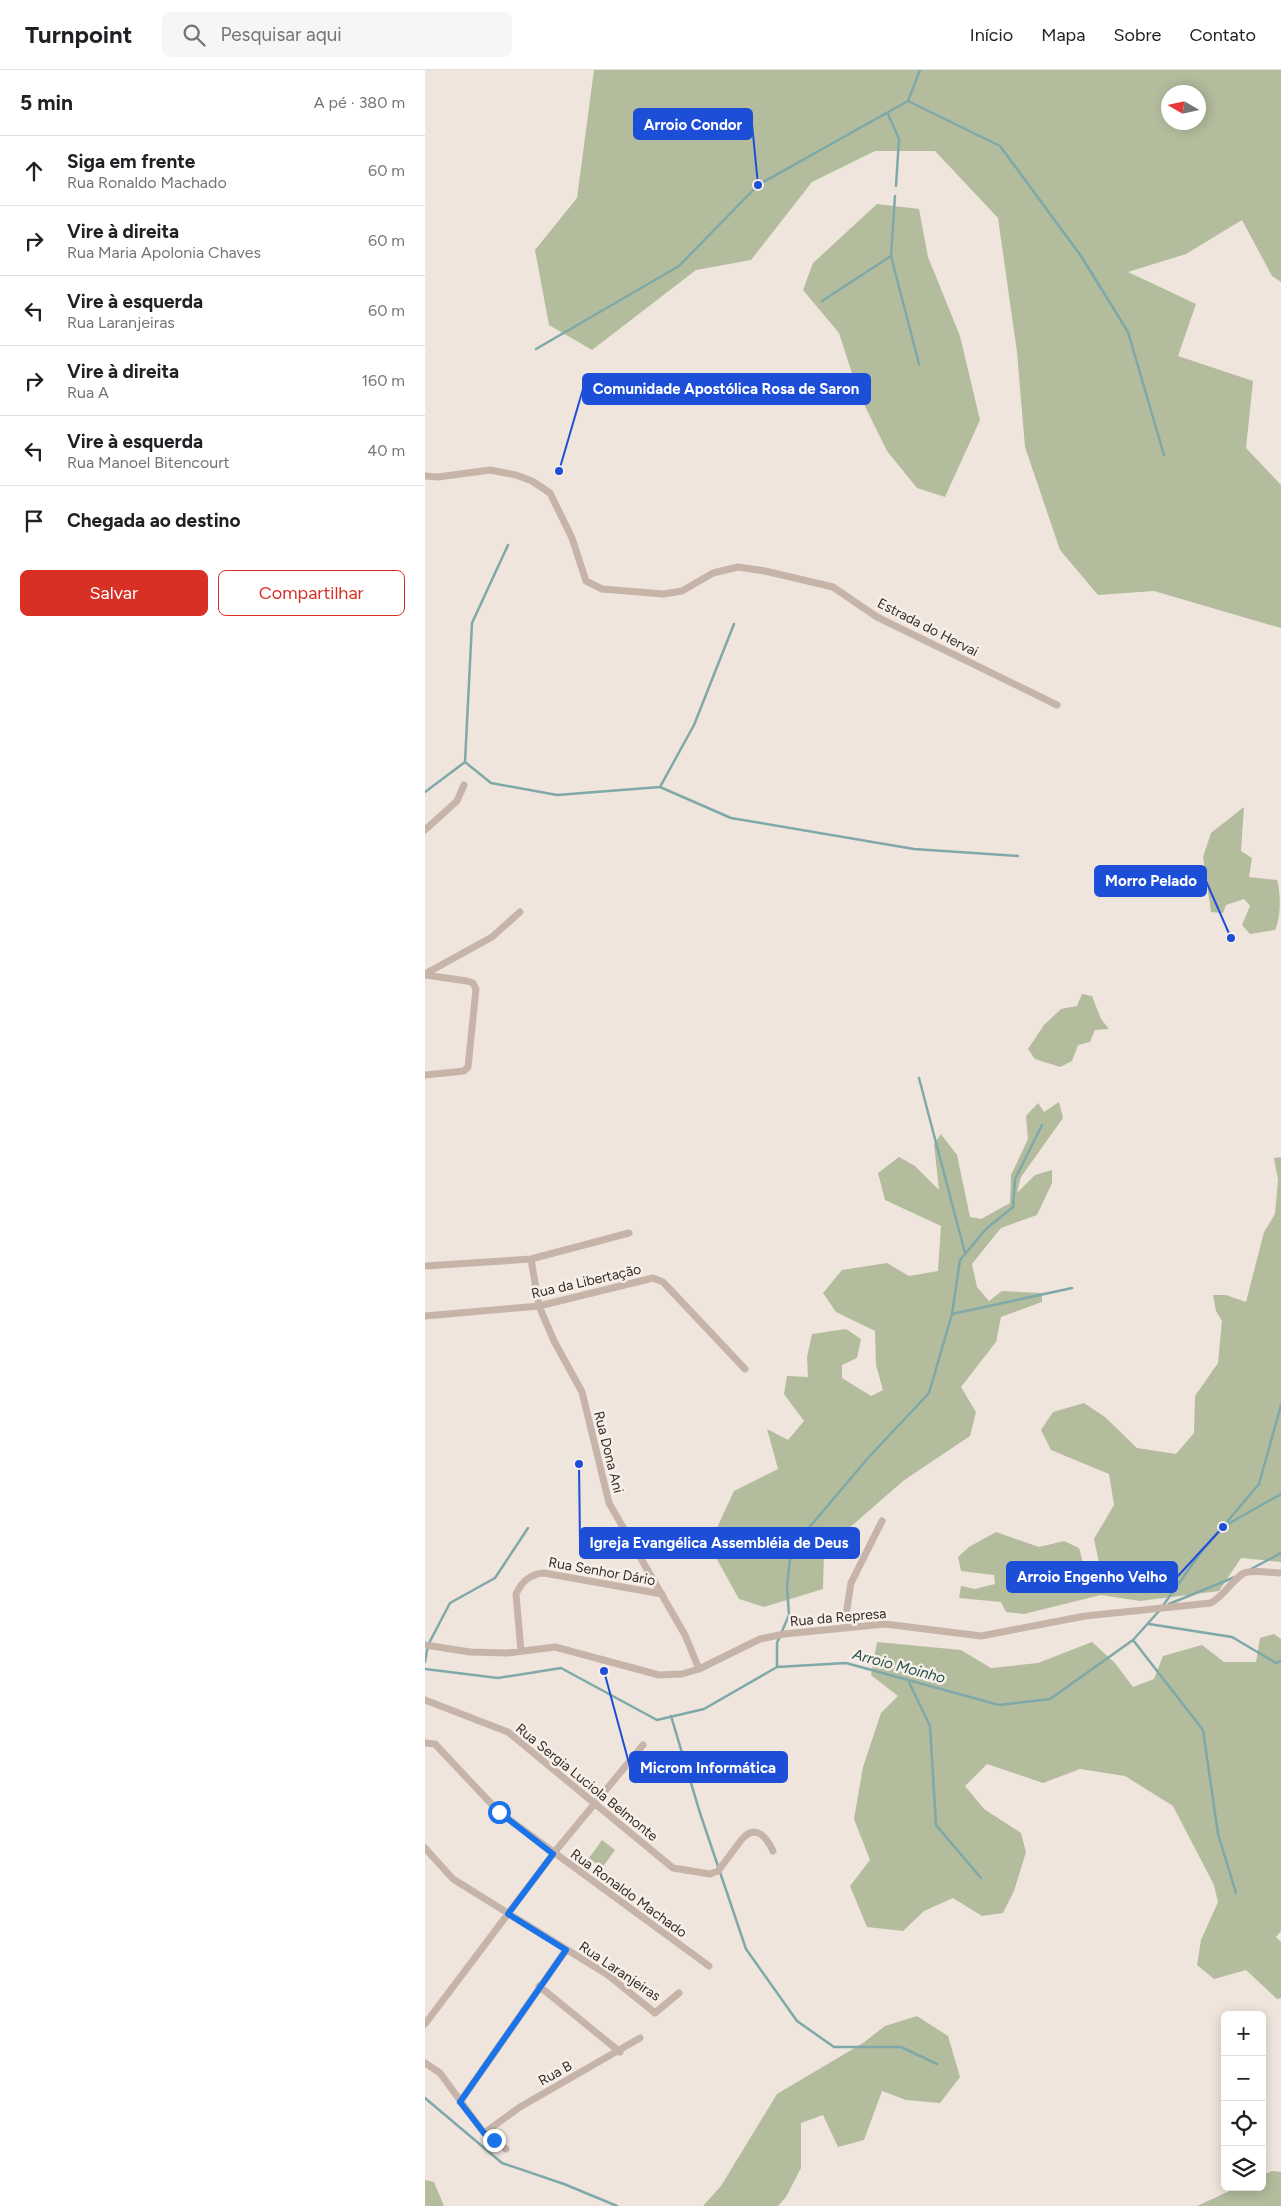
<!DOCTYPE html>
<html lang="pt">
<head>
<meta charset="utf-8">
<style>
	body { margin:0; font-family:Figtree,sans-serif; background:#f6f6f6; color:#202124 }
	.controls { position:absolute; right:15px; bottom:15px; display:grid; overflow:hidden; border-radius:8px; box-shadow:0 2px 12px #0003 }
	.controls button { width:45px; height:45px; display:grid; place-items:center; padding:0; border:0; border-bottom:1px solid #e0e0e0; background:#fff; color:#202124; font:25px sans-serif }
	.compass { position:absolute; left:736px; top:15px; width:45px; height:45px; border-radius:50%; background:#fff; box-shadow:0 2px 12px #0003; rotate:279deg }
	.stop { position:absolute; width:15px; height:15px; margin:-11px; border:4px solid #1a73e8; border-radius:50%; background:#fff }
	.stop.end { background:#1a73e8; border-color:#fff; box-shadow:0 1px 5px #0008 }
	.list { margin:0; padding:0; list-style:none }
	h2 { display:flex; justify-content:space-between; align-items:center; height:65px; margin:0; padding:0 20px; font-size:21px }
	h2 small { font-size:16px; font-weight:400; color:#757577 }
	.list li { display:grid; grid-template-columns:32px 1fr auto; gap:15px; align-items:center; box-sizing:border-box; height:70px; padding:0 20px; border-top:1px solid #e0e0e0 }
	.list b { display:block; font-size:19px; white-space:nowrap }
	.list p { margin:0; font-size:16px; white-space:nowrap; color:#757577 }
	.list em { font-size:16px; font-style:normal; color:#757577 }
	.actions { display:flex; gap:10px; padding:15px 20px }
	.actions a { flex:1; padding:11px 0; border:1px solid #d93025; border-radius:8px; text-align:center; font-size:18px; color:#d93025 }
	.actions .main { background:#d93025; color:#fff }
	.icon { flex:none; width:28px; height:28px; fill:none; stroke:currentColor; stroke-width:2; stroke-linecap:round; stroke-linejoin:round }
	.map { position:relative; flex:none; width:856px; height:2136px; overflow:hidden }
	header { display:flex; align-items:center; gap:30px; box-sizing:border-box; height:70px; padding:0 25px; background:#fff; border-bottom:1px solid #e0e0e0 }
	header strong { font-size:24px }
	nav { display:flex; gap:28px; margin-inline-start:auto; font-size:18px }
	.search { width:350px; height:45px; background:#f6f6f6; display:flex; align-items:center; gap:12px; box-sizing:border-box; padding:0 18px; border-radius:8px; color:#757577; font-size:19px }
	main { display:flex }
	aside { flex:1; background:#fff }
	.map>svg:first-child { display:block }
</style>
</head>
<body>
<header>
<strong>Turnpoint</strong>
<div class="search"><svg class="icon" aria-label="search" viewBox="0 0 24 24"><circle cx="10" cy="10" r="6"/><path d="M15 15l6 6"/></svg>Pesquisar aqui</div>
<nav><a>Início</a><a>Mapa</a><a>Sobre</a><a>Contato</a></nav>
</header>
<main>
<aside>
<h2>5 min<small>A pé · 380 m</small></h2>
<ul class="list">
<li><svg class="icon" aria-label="ahead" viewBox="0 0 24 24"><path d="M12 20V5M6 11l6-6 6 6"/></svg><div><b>Siga em frente</b><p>Rua Ronaldo Machado</p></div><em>60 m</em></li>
<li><svg class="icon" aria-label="right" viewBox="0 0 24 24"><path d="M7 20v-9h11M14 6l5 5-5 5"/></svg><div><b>Vire à direita</b><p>Rua Maria Apolonia Chaves</p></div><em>60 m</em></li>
<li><svg class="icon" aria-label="left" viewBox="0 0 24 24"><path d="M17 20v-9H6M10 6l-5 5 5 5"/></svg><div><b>Vire à esquerda</b><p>Rua Laranjeiras</p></div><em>60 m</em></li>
<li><svg class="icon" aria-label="right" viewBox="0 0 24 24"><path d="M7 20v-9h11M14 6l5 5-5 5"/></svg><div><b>Vire à direita</b><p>Rua A</p></div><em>160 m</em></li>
<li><svg class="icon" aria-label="left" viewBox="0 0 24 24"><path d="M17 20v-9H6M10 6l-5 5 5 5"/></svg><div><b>Vire à esquerda</b><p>Rua Manoel Bitencourt</p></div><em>40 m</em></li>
<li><svg class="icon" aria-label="arrive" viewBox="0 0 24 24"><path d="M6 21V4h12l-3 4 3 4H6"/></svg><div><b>Chegada ao destino</b></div></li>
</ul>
<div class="actions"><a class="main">Salvar</a><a>Compartilhar</a></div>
</aside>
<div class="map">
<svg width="856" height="2136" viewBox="0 0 856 2136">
	<rect width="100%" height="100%" fill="#efe5dc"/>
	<!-- green -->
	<path fill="#b4bc9e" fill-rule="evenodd" d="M169 0H856V212L847 206 817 150 761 184 703 202 771 234 753 286 828 311 821 378 856 415V558L729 521 673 525 635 480 600 377 592 282 573 148 510 81H450L387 112 326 190 271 200 167 280 124 255 110 180 152 128ZM744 22H774V52H744Z
		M452 134 494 139 503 187 535 266 555 350 520 427 492 418 462 381 433 322 414 263 378 220 388 193Z
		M819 737 816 781 827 788 824 807 852 810C856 823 856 848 850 860L825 864 817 855 825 836 819 829 801 835 798 843 786 842 778 787 786 763Z
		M657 924 667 926 676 949 684 959 670 960 665 972 653 975 647 991 635 997 610 989 603 979 619 955 636 939 652 936Z
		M634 1032 638 1048 596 1107 592 1123 610 1105 627 1100V1113L612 1145 576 1158 547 1194 552 1217 564 1231 577 1221 617 1223V1232L576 1247 571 1272 536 1317 551 1342 545 1366 478 1411 399 1480 398 1519 339 1537 314 1529 284 1475 309 1421 353 1399 342 1359 363 1370 379 1351 359 1324 362 1306 383 1307 382 1287 387 1264 421 1259 436 1269 432 1288 417 1295V1308L446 1326 458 1320 451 1295 450 1261 411 1242 398 1223 417 1200 462 1193 484 1206 513 1201 516 1156 460 1130 453 1103 474 1087 490 1096 514 1120 509 1074 516 1064 532 1085 545 1147 556 1149 585 1133 586 1105 603 1069 601 1046 613 1033 619 1042Z
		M856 1087V1492L816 1488 794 1521 715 1531 676 1525 599 1544 581 1542 576 1532 534 1528 536 1516 550 1519 570 1514 569 1505 536 1501 533 1487 544 1477 571 1462 614 1477 639 1471 654 1478 664 1515 679 1516 669 1469 689 1435 684 1404 626 1380 616 1360 628 1342 659 1333 680 1347 712 1378 751 1384 769 1363 770 1326 793 1293 797 1251 791 1241 788 1225H801L821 1232 839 1162 850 1144 853 1110 849 1088Z
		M849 1564 856 1569V1861L851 1867 856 1872V1928L852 1929 821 1900 789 1909 772 1895 776 1870 793 1832 789 1815 748 1736 700 1706 655 1699 618 1713 562 1694 540 1716 559 1739 596 1763 601 1782 589 1821 578 1843 557 1846 528 1828 499 1841 478 1861 442 1857 425 1816 445 1790 429 1749 438 1697 456 1643 473 1626 446 1605 452 1572 536 1580 566 1598 613 1593 667 1572 690 1593 708 1617 729 1609 738 1586 777 1575 799 1592H831L835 1568Z
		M177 1770 190 1780 177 1798 164 1788Z
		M492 1946 523 1966 535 2007 515 2033 481 2030 457 2021 439 2070 413 2077 398 2045 376 2053V2098L361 2127 353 2136H278L296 2116 352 2024 438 1973 460 1956Z
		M847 2101 856 2102V2136H772L813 2117H837V2105Z
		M0 2110 9 2112 19 2136H0Z"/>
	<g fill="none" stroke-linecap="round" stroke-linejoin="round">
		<!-- stream -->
		<path stroke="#7ea9a8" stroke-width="2.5" d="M483 31 575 76 656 186 703 262 739 385
			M463 44 474 69 471 116
			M470 126 466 186 494 294
			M397 231 466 186
			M111 279 254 196 333 115 483 31 495 0
			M40 692 47 553 83 475
			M235 717 269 655 309 554
			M0 722 40 692 66 713 132 725 235 717 306 748 489 779 593 786
			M494 1008 540 1183
			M527 1244 647 1218
			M801 1455 856 1424
			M826 1499 856 1483
			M744 1534 810 1507
			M737 1537 774 1485 834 1414 856 1335
			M724 1554 807 1567 851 1593 856 1591
			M708 1570 778 1660 793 1764 811 1823
			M0 1592 3 1575 25 1533 70 1508 103 1458
			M352 1597V1573L364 1545 362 1517 366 1479 443 1388 504 1323 527 1244 535 1190 561 1159 588 1137 590 1109 617 1055
			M0 1599 73 1608 136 1598 232 1650 279 1639 352 1597 421 1593 574 1635 625 1629 708 1570 734 1541
			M483 1610 505 1656 511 1755 556 1808
			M246 1646 275 1743 321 1879 372 1951 409 1977H476L512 1994
			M0 2028 77 2093 139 2114 192 2136"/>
		<!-- street -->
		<path stroke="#c6b4a9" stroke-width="7" d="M0 406 13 407 65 400 91 405 107 411 125 423 147 468 161 511 177 519 238 524 257 521 288 503 313 497 340 501 408 517 452 547 632 635
			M0 760 32 731 39 715
			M0 904 67 867 95 842
			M0 905 42 911 48 913 51 919 43 997 39 1001 0 1005
			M106 1189 114 1236 129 1271 157 1322 184 1433 260 1565 274 1599
			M0 1196 106 1189 204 1163
			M0 1246 114 1236 228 1208 238 1212 320 1299
			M419 1558 426 1513 457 1451
			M0 1575 45 1582 82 1583 130 1577 234 1605 257 1604 274 1599 335 1569 359 1564 460 1554 556 1566 660 1546 786 1533C800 1525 809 1508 819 1503 830 1499 845 1503 856 1503
			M96 1581 91 1524C97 1511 105 1504 119 1503L237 1524
			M0 1630 83 1662 248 1798 285 1804 293 1801 317 1769C331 1753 342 1768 348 1781
			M0 1673 10 1674 74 1742 284 1896
			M0 1778 28 1809 183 1905 230 1943 254 1923
			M114 1916 195 1982
			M0 1954 128 1784 218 1675
			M0 1993 15 2003 59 2063 81 2079
			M35 2032 141 1880
			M59 2063 95 2037 215 1968"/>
	</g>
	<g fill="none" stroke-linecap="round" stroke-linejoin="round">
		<!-- route -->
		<path stroke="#1a73e8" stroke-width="6" d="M69 2070 59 2063 35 2032 141 1880 83 1844 128 1784 74 1742"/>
	</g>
	<g text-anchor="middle" stroke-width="5" stroke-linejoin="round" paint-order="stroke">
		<!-- street labels -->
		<g font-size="14" fill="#342b28" stroke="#f7efe8">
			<text transform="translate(503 557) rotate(27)" y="5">Estrada do Hervai</text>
			<text transform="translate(161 1211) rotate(-13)" y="5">Rua da Libertação</text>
			<text transform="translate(184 1382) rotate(76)" y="5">Rua Dona Ani</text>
			<text transform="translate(177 1501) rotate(10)" y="5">Rua Senhor Dário</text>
			<text transform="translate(413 1547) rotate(-5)" y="5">Rua da Represa</text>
			<text transform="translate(162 1712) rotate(39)" y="5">Rua Sergia Luciola Belmonte</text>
			<text transform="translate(204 1823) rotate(36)" y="5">Rua Ronaldo Machado</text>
			<text transform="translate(195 1901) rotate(34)" y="5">Rua Laranjeiras</text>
			<text transform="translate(130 2003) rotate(-29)" y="5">Rua B</text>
		</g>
		<!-- water labels -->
		<g font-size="15" font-style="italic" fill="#235050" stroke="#f7efe8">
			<text transform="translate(474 1596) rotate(15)" y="5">Arroio Moinho</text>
		</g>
	</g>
	<!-- callouts -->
	<path fill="none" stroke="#1d4ed8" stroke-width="2" d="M333 115L327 54M134 401L158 319M806 868L781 811M154 1394L155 1473M798 1457L752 1507M179 1601L205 1697"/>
	<g fill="#1d4ed8" stroke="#f7efe8" stroke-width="2">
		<circle cx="333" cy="115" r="5"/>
		<circle cx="134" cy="401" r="5"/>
		<circle cx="806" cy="868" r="5"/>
		<circle cx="154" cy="1394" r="5"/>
		<circle cx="798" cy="1457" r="5"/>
		<circle cx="179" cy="1601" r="5"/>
	</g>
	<g fill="#1d4ed8" stroke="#1d4ed8" stroke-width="2">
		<rect x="209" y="39" width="118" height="30" rx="5"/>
		<rect x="158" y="304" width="287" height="30" rx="5"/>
		<rect x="670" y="796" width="111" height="30" rx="5"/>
		<rect x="155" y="1458" width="279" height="30" rx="5"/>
		<rect x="582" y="1492" width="170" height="30" rx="5"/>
		<rect x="205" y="1682" width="157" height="30" rx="5"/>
	</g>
	<g font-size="15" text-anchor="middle" font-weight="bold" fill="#fff">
		<text x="268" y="60">Arroio Condor</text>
		<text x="301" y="324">Comunidade Apostólica Rosa de Saron</text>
		<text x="726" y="816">Morro Pelado</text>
		<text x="294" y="1478">Igreja Evangélica Assembléia de Deus</text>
		<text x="667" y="1512">Arroio Engenho Velho</text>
		<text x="283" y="1703">Microm Informática</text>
	</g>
</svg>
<div class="controls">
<button>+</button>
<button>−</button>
<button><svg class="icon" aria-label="locate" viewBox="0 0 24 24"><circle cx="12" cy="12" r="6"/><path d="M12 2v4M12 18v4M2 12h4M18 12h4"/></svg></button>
<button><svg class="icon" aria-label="layers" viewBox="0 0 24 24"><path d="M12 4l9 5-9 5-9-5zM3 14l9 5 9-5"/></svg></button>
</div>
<svg class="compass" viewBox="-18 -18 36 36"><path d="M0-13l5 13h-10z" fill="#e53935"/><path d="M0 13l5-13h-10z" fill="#757577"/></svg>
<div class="stop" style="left:74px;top:1742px"></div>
<div class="stop end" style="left:69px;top:2070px"></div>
</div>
</main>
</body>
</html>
